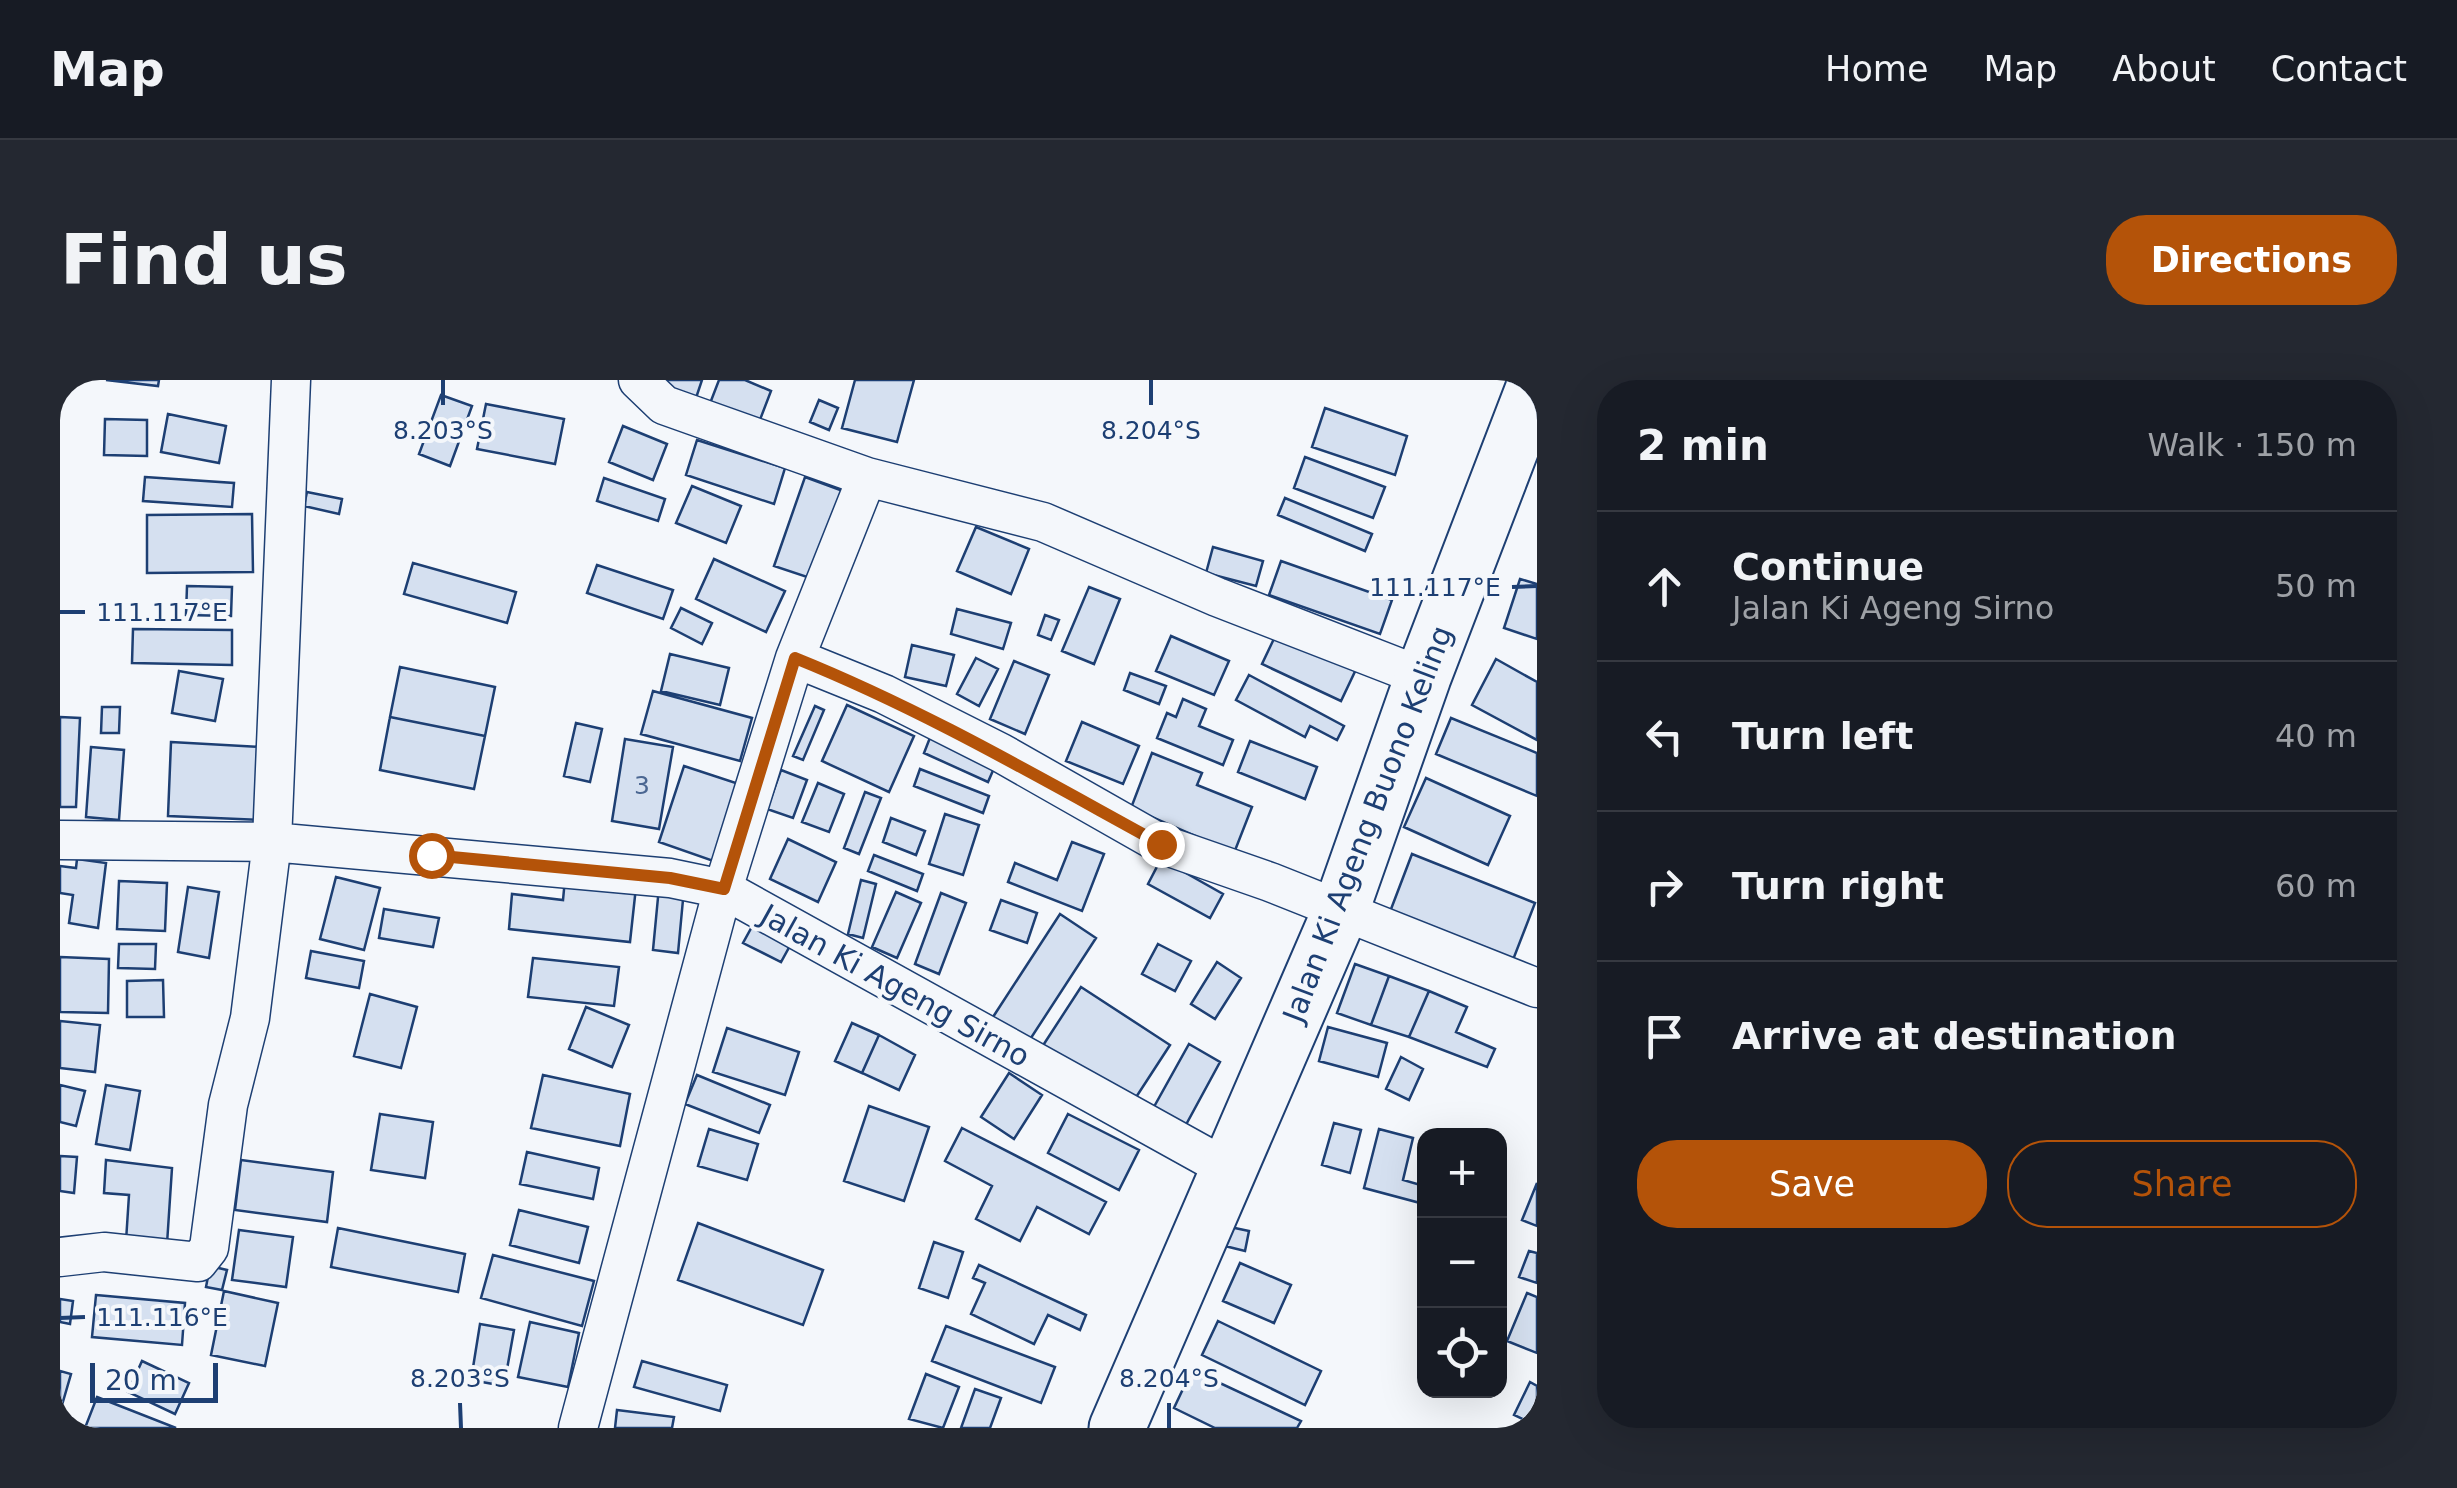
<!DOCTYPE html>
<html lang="en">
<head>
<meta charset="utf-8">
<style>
	body { margin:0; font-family:"DejaVu Sans",sans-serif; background:#242831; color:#f1f3f6 }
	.controls { position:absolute; right:30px; bottom:30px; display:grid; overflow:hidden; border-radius:20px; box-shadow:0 10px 40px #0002 }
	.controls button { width:90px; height:90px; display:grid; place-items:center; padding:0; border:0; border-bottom:2px solid #363941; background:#171b24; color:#f1f3f6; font:50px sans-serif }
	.scale { position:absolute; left:30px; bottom:25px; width:128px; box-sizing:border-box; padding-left:10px; border:5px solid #1d3f73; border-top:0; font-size:28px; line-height:35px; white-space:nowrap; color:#1d3f73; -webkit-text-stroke:8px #f4f7fb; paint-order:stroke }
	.stop { position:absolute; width:30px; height:30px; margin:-22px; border:8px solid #b45309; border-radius:50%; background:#fff }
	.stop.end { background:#b45309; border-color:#fff; box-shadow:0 2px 10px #0008 }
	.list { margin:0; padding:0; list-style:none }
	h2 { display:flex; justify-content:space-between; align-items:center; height:130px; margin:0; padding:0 40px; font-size:42px }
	h2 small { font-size:32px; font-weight:400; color:#9ea1a6 }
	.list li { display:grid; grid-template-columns:65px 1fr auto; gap:30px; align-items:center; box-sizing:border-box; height:150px; padding:0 40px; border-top:2px solid #363941 }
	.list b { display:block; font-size:38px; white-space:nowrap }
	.list p { margin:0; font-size:32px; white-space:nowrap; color:#9ea1a6 }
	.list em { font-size:32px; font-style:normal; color:#9ea1a6 }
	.actions { display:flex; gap:20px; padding:30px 40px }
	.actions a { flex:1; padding:22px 0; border:2px solid #b45309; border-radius:40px; text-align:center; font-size:35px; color:#b45309 }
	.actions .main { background:#b45309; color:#fff }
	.icon { flex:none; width:55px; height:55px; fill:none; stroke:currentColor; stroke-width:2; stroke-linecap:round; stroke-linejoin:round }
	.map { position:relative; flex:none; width:1477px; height:1048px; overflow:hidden; border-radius:40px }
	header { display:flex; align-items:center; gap:60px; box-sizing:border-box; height:140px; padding:0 50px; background:#171b24; border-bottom:2px solid #363941 }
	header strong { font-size:48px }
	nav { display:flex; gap:55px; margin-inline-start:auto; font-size:35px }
	.intro { display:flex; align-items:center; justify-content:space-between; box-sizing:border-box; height:240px; padding:0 60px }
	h1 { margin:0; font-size:70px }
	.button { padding:25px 45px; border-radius:40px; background:#b45309; color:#fff; font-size:35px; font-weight:700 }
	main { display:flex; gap:60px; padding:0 60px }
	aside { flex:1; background:#171b24; border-radius:40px; box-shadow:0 10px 40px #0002 }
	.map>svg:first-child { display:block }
</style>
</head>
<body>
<header>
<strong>Map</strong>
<nav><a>Home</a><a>Map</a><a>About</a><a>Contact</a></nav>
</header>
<div class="intro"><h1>Find us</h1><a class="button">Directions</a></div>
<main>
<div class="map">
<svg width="1477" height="1048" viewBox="0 0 1477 1048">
	<rect width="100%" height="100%" fill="#f4f7fb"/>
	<!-- building -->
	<path fill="#d5e0f0" stroke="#1d3f73" stroke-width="2.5" d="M46 0H99L98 6Z
		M594 0H642L636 18Z
		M659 0H685L711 11 698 45 649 26Z
		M795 0H854L837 62 782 48Z
		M381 15 412 26 390 86 359 74Z
		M759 20 778 28 769 50 750 42Z
		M426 24 504 39 495 84 417 69Z
		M1265 28 1347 56 1335 95 1252 67Z
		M108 34 166 46 159 83 101 72Z
		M45 39 87 40V76L44 75Z
		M563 46 607 64 593 100 549 82Z
		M637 60 725 88 714 124 626 95Z
		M1245 77 1325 107 1313 138 1234 108Z
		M85 97 174 103 172 127 83 121Z
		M745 97 783 111 753 199 714 186Z
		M544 98 605 119 598 141 537 121Z
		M632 106 681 126 666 163 616 143Z
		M247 112 282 119 279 134 244 126Z
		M1225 118 1312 154 1305 171 1218 135Z
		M192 134 193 192 87 193V135Z
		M916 147 969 169 951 214 897 191Z
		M1153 167 1203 181 1196 206 1146 193Z
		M654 179 725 211 706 252 636 219Z
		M1221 181 1332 220 1320 254 1209 215Z
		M353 183 456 212 447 243 344 214Z
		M537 185 613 210 603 239 527 213Z
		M1460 199 1477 204V259L1444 248Z
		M127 206 172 207 171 236 126 235Z
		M1029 207 1060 219 1034 284 1002 271Z
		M621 228 652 243 642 264 611 248Z
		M897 229 951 243 943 269 891 254Z
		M985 235 999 240 991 260 978 255Z
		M1220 246 1299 283 1281 321 1202 284Z
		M73 249 172 250V285L72 283Z
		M1111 256 1169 281 1154 315 1096 291Z
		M852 265 894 275 886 306 845 297Z
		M610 274 669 288 660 325 601 311Z
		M916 278 938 289 919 326 897 314Z
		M1436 279 1477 302V360L1412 325Z
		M954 281 989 295 965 354 930 339Z
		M340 287 435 307 425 356 330 337Z
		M119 291 163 299 155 341 112 333Z
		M1070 293 1106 306 1099 324 1064 310Z
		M1189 295 1284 346 1277 360 1250 346 1245 357 1176 320Z
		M593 311 692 338 680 381 581 354Z
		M1123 319 1146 329 1139 346 1173 360 1163 385 1097 358 1107 333 1116 337Z
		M787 325 854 356 829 412 762 381Z
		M755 326 764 330 743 380 733 376Z
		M42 327H60L59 353H41Z
		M0 337 20 338 16 427H0Z
		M330 337 425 356 414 409 320 390Z
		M1391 338 1477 373V416L1376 374Z
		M1022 342 1079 366 1063 404 1006 381Z
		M516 343 542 349 530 402 504 396Z
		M873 350 938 379 928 402 864 373Z
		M565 359 613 367 599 449 552 441Z
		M1190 361 1257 387 1245 419 1178 392Z
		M111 362 202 367 199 440 108 436Z
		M31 367 64 370 59 440 26 437Z
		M1092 373 1142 393 1137 405 1192 427 1174 473 1071 428Z
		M624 386 685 406 659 483 599 462Z
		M860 389 929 416 923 433 854 406Z
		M721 390 747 400 733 438 707 429Z
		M1366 398 1450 436 1428 485 1344 447Z
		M758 403 784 414 769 452 742 442Z
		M805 412 821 418 799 474 784 468Z
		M885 434 919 445 903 495 869 484Z
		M831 438 865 451 856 475 823 462Z
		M728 459 776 482 758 522 710 499Z
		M1012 462 1044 474 1022 531 948 502 955 483 997 500Z
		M1352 474 1475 523 1451 585 1328 537Z
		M814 475 863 494 857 511 808 491Z
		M17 479 46 483 38 548 9 543 13 515 0 513V486L16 488Z
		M1101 479 1163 514 1150 538 1088 504Z
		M276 497 320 508 304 570 260 559Z
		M505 499 576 507 570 562 449 549 452 514 503 520Z
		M801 500 816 504 803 558 788 554Z
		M59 501 107 503 105 551 57 549Z
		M128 507 159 512 149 578 118 572Z
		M599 507 624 509 618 573 593 570Z
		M836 512 861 523 837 578 812 567Z
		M881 513 906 523 879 594 855 584Z
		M941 520 977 533 967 563 930 550Z
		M324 529 379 538 373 567 319 558Z
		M1000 534 1036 558 969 661 933 637Z
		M694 543 732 562 721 582 683 563Z
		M59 564H96L95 589 58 588Z
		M1098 564 1131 581 1115 611 1082 594Z
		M251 571 304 581 299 608 246 598Z
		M0 577 49 579 48 633 0 632Z
		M473 578 559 587 554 626 468 617Z
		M1157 582 1181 598 1155 639 1131 624Z
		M1295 584 1329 596 1311 645 1277 633Z
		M1329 596 1369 611 1349 657 1311 645Z
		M103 600 104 637H67V601Z
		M1021 607 1110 665 1071 725 982 667Z
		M1369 611 1407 627 1396 652 1435 669 1427 687 1349 657Z
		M310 614 357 627 341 688 294 676Z
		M526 627 569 645 552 687 509 669Z
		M0 641 40 645 35 692 0 688Z
		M792 643 819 655 802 693 775 681Z
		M1268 647 1327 663 1318 697 1259 681Z
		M667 648 739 672 725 715 653 692Z
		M819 655 855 675 839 710 802 693Z
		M1129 664 1160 682 1122 752 1090 734Z
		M1341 677 1363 689 1349 720 1326 709Z
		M949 693 982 715 954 759 921 737Z
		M483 695 570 714 560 766 471 748Z
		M637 695 710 725 699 753 625 724Z
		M0 705 25 711 16 746 0 742Z
		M46 705 80 711 70 770 36 764Z
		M809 726 869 747 844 821 784 801Z
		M320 734 373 742 365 798 311 790Z
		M1008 734 1079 770 1059 810 988 773Z
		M1274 743 1301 750 1290 793 1262 785Z
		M902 748 1046 822 1029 854 977 827 960 861 916 839 932 806 885 781Z
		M649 749 698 764 687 800 638 786Z
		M1319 749 1353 758 1343 800 1364 806V824L1304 808Z
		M467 772 539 788 533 819 460 804Z
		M0 776 17 777 14 813 0 811Z
		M46 780 112 788 107 864 66 861 69 815 44 813Z
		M181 780 273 792 267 842 175 830Z
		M1477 803V846L1462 840Z
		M459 830 528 847 519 883 450 865Z
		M638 843 763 890 743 945 618 900Z
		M1170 847 1189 851 1185 871 1165 866Z
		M278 848 405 874 398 912 271 887Z
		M179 850 233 857 226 907 172 900Z
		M874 862 903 872 888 918 859 908Z
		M1469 871 1477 873V903L1459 897Z
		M433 875 534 901 522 946 421 918Z
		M1180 883 1231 905 1214 943 1163 921Z
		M919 885 1026 935 1020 950 988 935 974 964 911 934 925 903 913 898Z
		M150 886 167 890 162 910 146 907Z
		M164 911 218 923 205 986 151 975Z
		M1467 913 1477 917V973L1447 961Z
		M36 915 125 923 122 965 32 957Z
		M0 919 13 921 10 944 0 942Z
		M1158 941 1261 991 1245 1025 1142 975Z
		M470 942 519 953 508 1007 458 997Z
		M420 944 454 950 444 1006 411 1000Z
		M886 946 995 987 981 1023 872 981Z
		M82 981 129 1003 115 1034 68 1012Z
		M582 981 667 1005 660 1031 574 1007Z
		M1132 990 1241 1041 1237 1048H1155L1114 1028Z
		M0 991 11 994 0 1032Z
		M866 994 899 1007 883 1048 849 1039Z
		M1470 1002 1477 1006V1046L1454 1035Z
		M915 1009 941 1018 930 1048H901Z
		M37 1017 116 1048H25Z
		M557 1030 614 1037 612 1048H555Z"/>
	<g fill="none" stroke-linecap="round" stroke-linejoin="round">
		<!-- minor casing -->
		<g stroke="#1d3f73" stroke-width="41">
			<path id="minor" d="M807 97 983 142 1157 217 1363 297
				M735 278 824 314 941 373 1101 464 1210 502 1477 608
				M0 460 212 462 610 498 663 509 1170 790
				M0 877 44 872 138 882 149 868 168 725 190 638 212 462 231 0
				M518 1048 663 509 735 278 807 97 604 25 578 0"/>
		</g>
		<!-- secondary casing -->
		<g stroke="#1d3f73" stroke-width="59">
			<path id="secondary" d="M1057 1048 1281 530 1363 297 1477 0"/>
		</g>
		<!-- minor -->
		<use href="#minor" stroke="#f4f7fb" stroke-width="38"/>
		<!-- secondary -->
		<use href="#secondary" stroke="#f4f7fb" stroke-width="55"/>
	</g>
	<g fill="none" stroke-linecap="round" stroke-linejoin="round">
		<!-- route -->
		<path stroke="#b45309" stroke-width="12" d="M371 475 610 498 664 509 735 278C864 330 980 398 1101 464"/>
	</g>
	<!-- ticks -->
	<path fill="none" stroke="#1d3f73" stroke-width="4" d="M383 0V25M1091 0V25M1452 207 1477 206M0 232H25M0 938 25 937M400 1023 401 1048M1109 1023V1048"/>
	<g text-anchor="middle" stroke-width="8" stroke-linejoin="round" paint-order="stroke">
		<!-- number labels -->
		<g font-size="25" fill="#4b6792">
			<text x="582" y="414">3</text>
		</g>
		<!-- street labels -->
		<g font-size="30" fill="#1d3f73" stroke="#f4f7fb">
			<text transform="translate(1308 444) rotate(-69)" y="10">Jalan Ki Ageng Buono Keling</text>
			<text transform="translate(835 606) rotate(29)" y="10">Jalan Ki Ageng Sirno</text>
		</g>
	</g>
	<g font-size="25" text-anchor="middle" fill="#1d3f73" stroke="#f4f7fb" stroke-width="8" stroke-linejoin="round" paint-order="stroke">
		<text x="383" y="59">8.203°S</text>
		<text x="1091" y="59">8.204°S</text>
		<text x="1375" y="216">111.117°E</text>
		<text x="102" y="241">111.117°E</text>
		<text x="102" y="946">111.116°E</text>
		<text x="400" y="1007">8.203°S</text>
		<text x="1109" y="1007">8.204°S</text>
	</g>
</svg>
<div class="controls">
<button>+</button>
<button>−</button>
<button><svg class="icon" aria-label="locate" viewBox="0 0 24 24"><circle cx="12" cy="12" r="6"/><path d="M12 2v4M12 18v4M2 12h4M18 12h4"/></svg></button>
</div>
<div class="scale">20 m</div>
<div class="stop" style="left:371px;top:475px"></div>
<div class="stop end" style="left:1101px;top:464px"></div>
</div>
<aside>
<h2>2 min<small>Walk · 150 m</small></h2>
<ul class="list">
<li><svg class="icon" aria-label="ahead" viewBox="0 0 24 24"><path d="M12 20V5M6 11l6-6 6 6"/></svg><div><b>Continue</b><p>Jalan Ki Ageng Sirno</p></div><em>50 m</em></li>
<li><svg class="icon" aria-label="left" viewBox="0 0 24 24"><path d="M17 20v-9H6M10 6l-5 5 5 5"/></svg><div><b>Turn left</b></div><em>40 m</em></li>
<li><svg class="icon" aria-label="right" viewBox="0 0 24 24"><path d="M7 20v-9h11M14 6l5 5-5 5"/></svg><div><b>Turn right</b></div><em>60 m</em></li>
<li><svg class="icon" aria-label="arrive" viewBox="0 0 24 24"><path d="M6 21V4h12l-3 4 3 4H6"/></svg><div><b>Arrive at destination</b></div></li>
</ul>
<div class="actions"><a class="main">Save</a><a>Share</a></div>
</aside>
</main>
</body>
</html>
